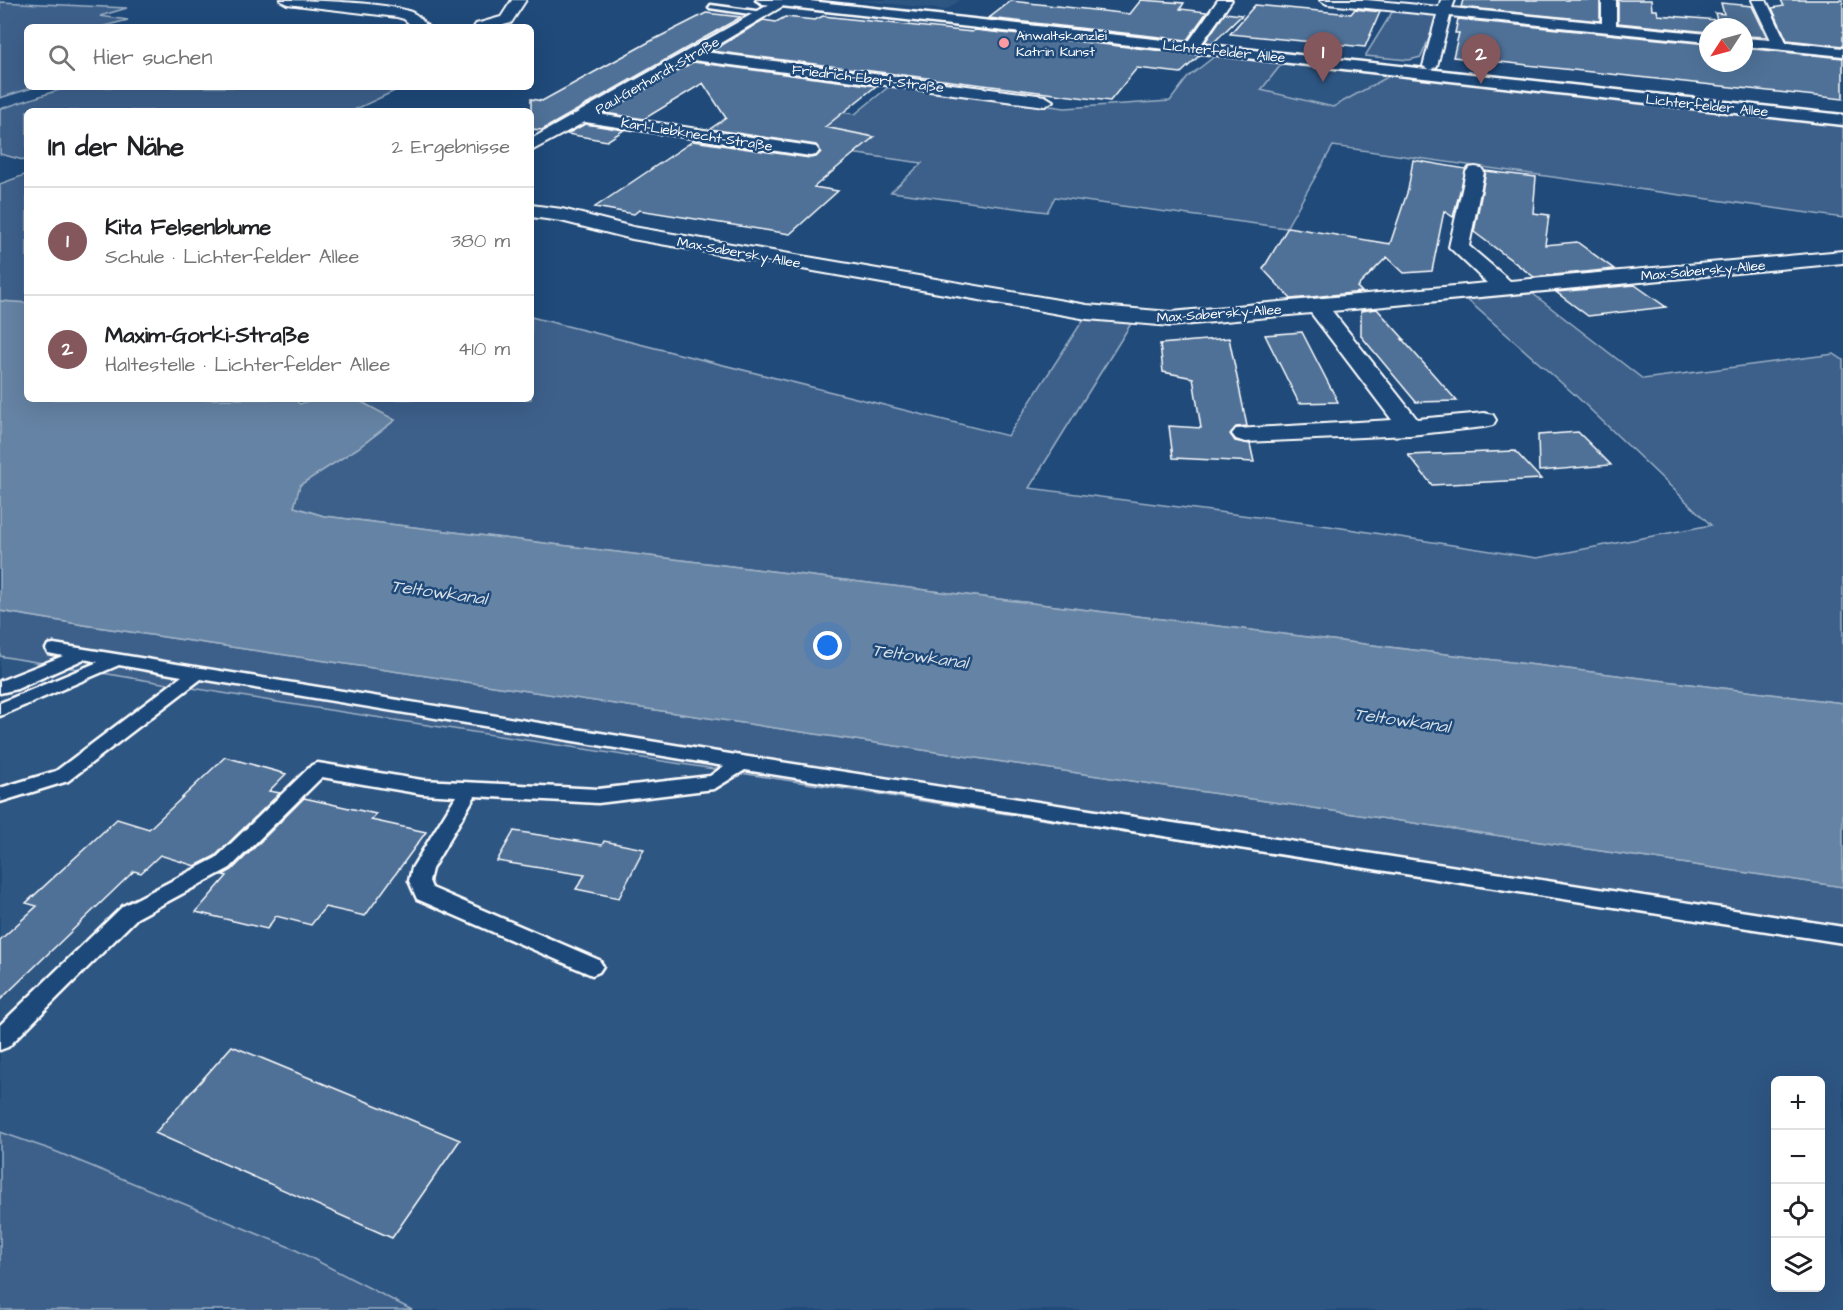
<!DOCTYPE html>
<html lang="de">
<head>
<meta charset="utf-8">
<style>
	body { margin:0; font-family:"Architects Daughter",sans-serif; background:#f2f2f2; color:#202124 }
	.controls { position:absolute; right:18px; bottom:18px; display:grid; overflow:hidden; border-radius:9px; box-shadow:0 6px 24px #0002 }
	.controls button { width:54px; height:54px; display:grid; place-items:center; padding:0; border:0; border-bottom:2px solid #e0e0e0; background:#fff; color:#202124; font:30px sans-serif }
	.compass { position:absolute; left:1699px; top:18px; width:54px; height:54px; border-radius:50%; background:#fff; box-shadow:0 6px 24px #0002; rotate:234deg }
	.you { position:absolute; left:828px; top:646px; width:21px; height:21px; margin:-15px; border:4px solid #fff; border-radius:50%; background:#1a73e8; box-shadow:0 0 0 9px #1a73e833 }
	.badge { display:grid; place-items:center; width:39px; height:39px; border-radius:50%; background:#84575d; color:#fff; font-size:20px; font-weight:700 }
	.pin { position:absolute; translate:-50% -50px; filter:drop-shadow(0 2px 3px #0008) }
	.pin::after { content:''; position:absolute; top:32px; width:21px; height:18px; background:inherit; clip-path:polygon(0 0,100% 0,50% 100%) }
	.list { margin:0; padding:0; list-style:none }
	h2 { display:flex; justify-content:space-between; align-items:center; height:78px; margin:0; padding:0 24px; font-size:26px }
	h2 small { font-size:20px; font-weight:400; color:#757577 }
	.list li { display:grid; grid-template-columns:39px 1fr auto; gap:18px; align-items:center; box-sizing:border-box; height:108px; padding:0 24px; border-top:2px solid #e0e0e0 }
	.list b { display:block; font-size:22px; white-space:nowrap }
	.list p { margin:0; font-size:20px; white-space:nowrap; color:#757577 }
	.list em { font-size:20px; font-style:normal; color:#757577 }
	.icon { flex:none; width:33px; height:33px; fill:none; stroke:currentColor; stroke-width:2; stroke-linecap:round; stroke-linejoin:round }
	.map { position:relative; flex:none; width:1843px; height:1310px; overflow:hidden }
	.search { position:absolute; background:#fff; box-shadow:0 6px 24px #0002; left:24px; top:24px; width:510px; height:66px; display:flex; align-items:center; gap:15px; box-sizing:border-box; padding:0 21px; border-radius:9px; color:#757577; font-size:22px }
	.panel { position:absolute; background:#fff; box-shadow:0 6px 24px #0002; left:24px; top:108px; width:510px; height:294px; border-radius:9px }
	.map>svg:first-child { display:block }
</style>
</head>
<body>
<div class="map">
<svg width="1843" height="1310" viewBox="0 0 1843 1310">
	<rect width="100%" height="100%" fill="#1f4a7a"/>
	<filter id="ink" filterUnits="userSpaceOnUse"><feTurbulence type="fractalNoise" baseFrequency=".0167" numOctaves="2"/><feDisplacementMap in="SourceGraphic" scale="12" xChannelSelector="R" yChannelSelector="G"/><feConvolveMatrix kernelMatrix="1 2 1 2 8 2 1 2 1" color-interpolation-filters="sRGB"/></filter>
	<g filter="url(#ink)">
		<!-- built -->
		<path fill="#2e5683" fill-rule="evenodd" d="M857 0H960L946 10Z
			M1284 61 1393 74 1333 107 1260 89Z
			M0 656 277 702 1843 942V1310H412L292 1248 52 1150 0 1132ZM1776 1080H1820V1288H1776Z"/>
		<!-- green -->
		<path fill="#3c618b" stroke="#9eb0c5" stroke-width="1.5" d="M809 0 1175 40 1173 43 805 2Z
			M0 2 127 8 100 16 128 20 100 27H27V87H35L0 98Z
			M1394 9 1439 15 1421 57 1409 60 1365 56Z
			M1219 45 1843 115V118L1214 46Z
			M1219 53 1284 61 1261 90 1333 107 1393 74 1843 126V218L1333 146 1286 228 1055 197 1047 212 891 192 922 163 749 139 802 107 855 114 892 84 1065 108 1170 101 1188 77Z
			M68 87H403L352 111H27V161L0 154V109Z
			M27 174V303L0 301V184Z
			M1528 290 1643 379 1834 354 1843 360V703L324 516 294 507 299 485 358 448 395 420 356 399H531V317L1008 436 1085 317 1132 322 1029 488 1329 526 1537 558 1711 525 1574 394 1463 296Z
			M0 611 84 625 1843 887V942L277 702 0 656Z
			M0 1132 52 1150 292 1248 412 1310H0Z"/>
		<!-- water -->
		<path fill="#6583a4" stroke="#a3b5c8" stroke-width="1.5" d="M0 301 27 303V399H294L300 404 312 399H356L395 420 358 448 300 485 294 507 324 516 1843 703V887L84 625 0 611Z"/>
		<!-- building -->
		<path fill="#507197" stroke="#fff" stroke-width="1.5" d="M1141 0 1184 3 1180 9 1207 12 1187 40 989 18 1011 1 1130 14Z
			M1463 0H1600V21L1461 7Z
			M1618 0H1651L1652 10H1657L1658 15 1717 20 1715 13 1724 14 1721 3 1752 6 1767 37 1744 36V27H1708V32L1618 23Z
			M1781 0H1843V46L1787 40 1772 8 1784 6Z
			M1255 5 1351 14 1355 9 1380 12 1365 47 1230 34Z
			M706 13 741 17 542 130 531 129V99L542 101 649 42Z
			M1225 13 1242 15 1213 43 1205 42Z
			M823 16 972 32 975 30 1200 55 1181 73 1137 68 1110 101 712 51 763 20 776 22 785 17 815 20Z
			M1458 19 1708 44V63H1744V48L1843 58V99L1453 57 1459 33H1455Z
			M693 62 876 86 825 127 874 137 814 187 838 191 790 234 639 210 634 214 595 207 693 141 810 158 816 157 821 152 816 145 710 129 726 118 703 83 644 119 605 113Z
			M585 124 624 130 607 141 567 134Z
			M1413 160 1466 169 1453 217 1444 211 1432 271 1404 273 1387 257 1357 287 1362 292 1291 299 1263 269 1288 227 1390 244 1408 190Z
			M1486 171 1536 177 1533 213 1549 215 1545 245 1577 242 1614 269 1534 277 1474 232Z
			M1635 285 1666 307 1588 316 1556 292Z
			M1377 309 1404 339H1402L1457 401 1416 402 1361 336V311Z
			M1302 332 1338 402 1299 403 1265 335Z
			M1229 338 1247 426 1236 427 1230 434 1235 441 1250 444 1254 462 1173 458 1169 426 1201 428 1193 378 1163 372 1160 344Z
			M1578 432 1611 465 1539 471 1538 435Z
			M1515 451 1541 479 1432 485 1408 455Z
			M225 757 286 774 269 791 280 793 215 856 195 866 160 855 141 873 134 871 0 1000V940L37 906 26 903 117 819 149 829Z
			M304 798 376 814 371 820 426 832 365 916 325 907 311 925 276 916 267 929 196 912 227 876 223 875 232 870Z
			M514 831 602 845 604 841 644 849 619 898 576 889 585 875 497 861Z
			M232 1046 460 1140 392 1238 155 1133Z"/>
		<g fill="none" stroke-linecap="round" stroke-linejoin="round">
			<!-- lane casing -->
			<g stroke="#fff" stroke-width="5">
				<path id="lane" d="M711 5 763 12 767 14 763 16 709 8Z
					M54 644 742 756 1843 927V943L745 770 714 789 598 803 475 796 432 869 429 881 432 888 599 960 603 966 599 972 592 975 417 899 409 881 412 868 456 796 422 794 322 777 230 868 137 918 8 1047 0 1050V1025L123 906 216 858 312 765 318 763 422 780 598 789 710 776 724 766 201 679 68 781 0 802V788L56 771 182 676 119 665 0 716V703L98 662 84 659 17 689 0 693V681L63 656 48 653 46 649 48 645Z"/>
			</g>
			<!-- street casing -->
			<g stroke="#fff" stroke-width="4">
				<path id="street" d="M280 0C306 0 396 2 415 14 420 17 424 23 428 27H413L404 19 397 17 287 4Z
					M512 0H526L511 23 496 27H474L476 24 501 17Z
					M777 0 790 2 705 52 1045 96 1053 101 1045 106 693 60 598 114 810 146 816 147 819 151 816 155 810 156 585 122 531 151V139Z
					M1218 0H1232L1197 50H1187L1185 47Z
					M1320 0H1367L1439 7 1441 0H1455L1452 8 1602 23V0H1616V25L1708 34V42L1450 16 1437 66 1430 70 1423 66 1437 15 1327 4Z
					M1752 0H1766L1786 42 1843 48V56L1744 46V38L1771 40Z
					M1475 167 1481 168 1484 172 1469 246 1510 281 1843 251V263L1332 311 1417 419 1484 413 1493 415 1496 420 1493 425 1484 427 1410 435 1245 442 1236 439 1232 434 1236 429 1392 420 1311 313 1171 326 1087 319 632 239 561 221 531 217V205L562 209 633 227 1087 305 1171 312 1487 283 1449 247 1466 172 1469 168Z"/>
			</g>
			<!-- secondary casing -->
			<g stroke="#fff" stroke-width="5">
				<path id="secondary" d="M756 0H801L1843 115V125L763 4Z"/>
			</g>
			<!-- lane -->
			<use href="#lane" fill="#1f4a7a" fill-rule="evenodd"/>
			<!-- street -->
			<use href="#street" fill="#1f4a7a" fill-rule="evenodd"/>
			<!-- secondary -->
			<use href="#secondary" fill="#1f4a7a" fill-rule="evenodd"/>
		</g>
	</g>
	<!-- markers -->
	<circle fill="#ff9aa2" stroke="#1f4a7a" stroke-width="2" cx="1004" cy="43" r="6"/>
	<g text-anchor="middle" stroke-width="5" stroke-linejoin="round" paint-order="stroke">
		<!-- far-poi labels -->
		<g font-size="14" fill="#fff" stroke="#1f4a7a" text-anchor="start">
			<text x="1016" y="40">Anwaltskanzlei<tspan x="1016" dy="16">Katrin Kunst</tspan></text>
		</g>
		<!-- far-street labels -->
		<g font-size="14" fill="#fff" stroke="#1f4a7a">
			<text transform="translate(1224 51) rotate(6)" y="5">Lichterfelder Allee</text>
			<text transform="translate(657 75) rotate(-30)" y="5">Paul-Gerhardt-Straße</text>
			<text transform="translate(868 78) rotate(7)" y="5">Friedrich-Ebert-Straße</text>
			<text transform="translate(1707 105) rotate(6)" y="5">Lichterfelder Allee</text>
			<text transform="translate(697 134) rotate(9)" y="5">Karl-Liebknecht-Straße</text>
			<text transform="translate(739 252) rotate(10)" y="5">Max-Sabersky-Allee</text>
			<text transform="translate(1703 270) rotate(-5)" y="5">Max-Sabersky-Allee</text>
			<text transform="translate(1219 313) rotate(-4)" y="5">Max-Sabersky-Allee</text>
		</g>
		<!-- water labels -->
		<g font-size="18" font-style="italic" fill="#d8e0e8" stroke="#1f4a7a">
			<text transform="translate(439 592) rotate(8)" y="6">Teltowkanal</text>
			<text transform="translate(920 656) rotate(8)" y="6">Teltowkanal</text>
			<text transform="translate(1402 720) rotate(8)" y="6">Teltowkanal</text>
		</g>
	</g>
</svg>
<div class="controls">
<button>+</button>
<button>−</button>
<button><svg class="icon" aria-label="locate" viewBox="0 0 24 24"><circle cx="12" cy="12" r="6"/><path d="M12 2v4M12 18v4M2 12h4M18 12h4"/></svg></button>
<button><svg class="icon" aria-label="layers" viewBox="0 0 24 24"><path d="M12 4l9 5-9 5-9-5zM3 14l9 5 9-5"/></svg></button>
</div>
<svg class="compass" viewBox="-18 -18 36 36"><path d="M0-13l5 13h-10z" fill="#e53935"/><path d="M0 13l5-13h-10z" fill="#757577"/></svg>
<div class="you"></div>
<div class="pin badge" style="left:1323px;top:82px">1</div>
<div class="pin badge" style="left:1481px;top:84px">2</div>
<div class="search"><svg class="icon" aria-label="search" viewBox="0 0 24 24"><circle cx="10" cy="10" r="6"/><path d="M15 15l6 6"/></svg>Hier suchen</div>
<section class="panel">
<h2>In der Nähe<small>2 Ergebnisse</small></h2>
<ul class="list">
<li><span class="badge">1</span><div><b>Kita Felsenblume</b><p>Schule · Lichterfelder Allee</p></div><em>380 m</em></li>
<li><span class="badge">2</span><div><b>Maxim-Gorki-Straße</b><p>Haltestelle · Lichterfelder Allee</p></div><em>410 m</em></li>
</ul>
</section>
</div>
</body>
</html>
